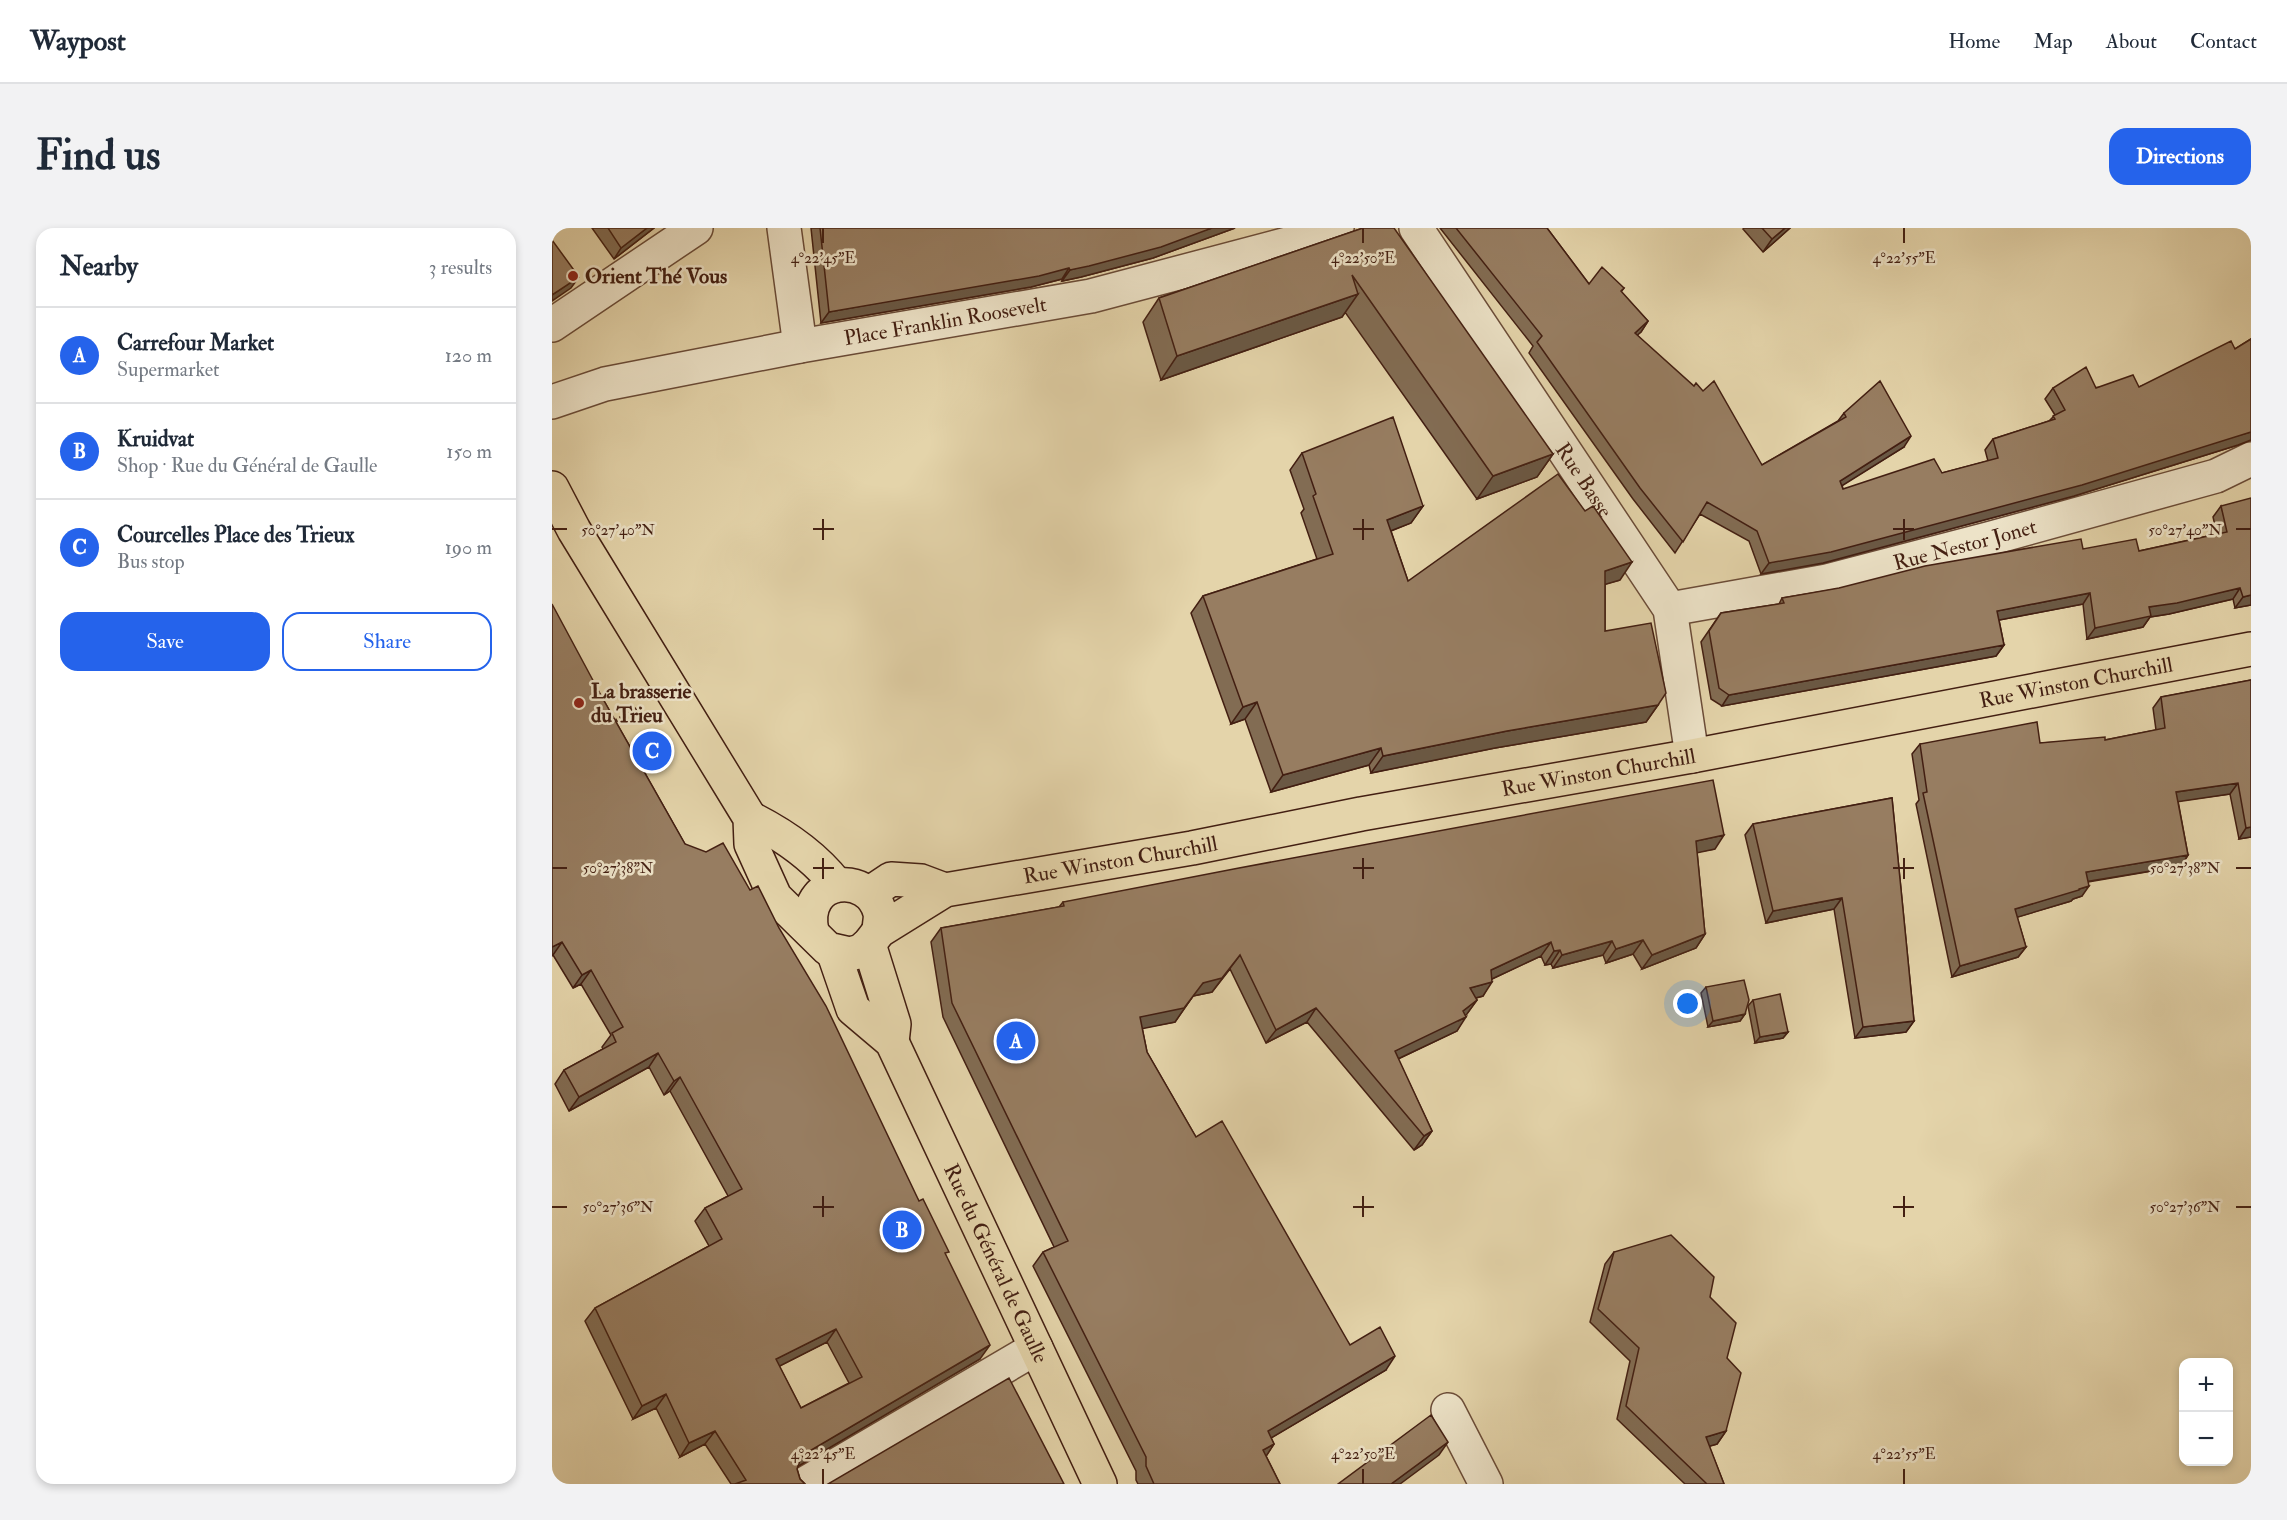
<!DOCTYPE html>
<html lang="en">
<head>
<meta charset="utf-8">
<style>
	body { margin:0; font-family:"IM FELL Double Pica",serif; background:#f2f2f3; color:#1f2937 }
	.controls { position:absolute; right:18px; bottom:18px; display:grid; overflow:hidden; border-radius:12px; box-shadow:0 3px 9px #0003 }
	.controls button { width:54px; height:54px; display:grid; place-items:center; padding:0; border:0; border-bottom:2px solid #e0e1e3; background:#fff; color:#1f2937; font:30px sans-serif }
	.you { position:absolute; left:1136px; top:776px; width:21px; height:21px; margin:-15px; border:4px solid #fff; border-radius:50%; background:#1a73e8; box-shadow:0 0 0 9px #1a73e833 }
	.badge { display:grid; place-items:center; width:39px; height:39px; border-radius:50%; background:#2563eb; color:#fff; font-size:20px; font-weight:700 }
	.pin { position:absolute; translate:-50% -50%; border:3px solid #fff; box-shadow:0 2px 6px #0006 }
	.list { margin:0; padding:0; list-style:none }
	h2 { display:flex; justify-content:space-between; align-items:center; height:78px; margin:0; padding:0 24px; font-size:26px }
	h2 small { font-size:20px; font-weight:400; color:#747a83 }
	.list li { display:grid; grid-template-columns:39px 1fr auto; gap:18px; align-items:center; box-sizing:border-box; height:96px; padding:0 24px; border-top:2px solid #e0e1e3 }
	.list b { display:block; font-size:22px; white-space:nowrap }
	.list p { margin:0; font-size:20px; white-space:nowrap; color:#747a83 }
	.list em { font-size:20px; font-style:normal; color:#747a83 }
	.actions { display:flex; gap:12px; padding:18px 24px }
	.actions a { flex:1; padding:14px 0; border:2px solid #2563eb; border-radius:18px; text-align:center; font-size:21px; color:#2563eb }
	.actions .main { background:#2563eb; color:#fff }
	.map { position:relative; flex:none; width:1699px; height:1256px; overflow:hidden; border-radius:18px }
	header { display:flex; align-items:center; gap:36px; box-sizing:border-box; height:84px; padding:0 30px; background:#fff; border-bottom:2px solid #e0e1e3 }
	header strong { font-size:28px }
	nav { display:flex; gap:33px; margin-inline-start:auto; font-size:21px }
	.intro { display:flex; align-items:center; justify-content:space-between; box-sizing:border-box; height:144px; padding:0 36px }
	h1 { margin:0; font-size:42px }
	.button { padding:15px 27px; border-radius:18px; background:#2563eb; color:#fff; font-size:21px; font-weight:700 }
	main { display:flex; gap:36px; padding:0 36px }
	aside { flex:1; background:#fff; border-radius:18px; box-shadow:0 3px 9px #0003 }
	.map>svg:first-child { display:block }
</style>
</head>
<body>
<header>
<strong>Waypost</strong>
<nav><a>Home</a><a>Map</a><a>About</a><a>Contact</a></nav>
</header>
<div class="intro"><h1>Find us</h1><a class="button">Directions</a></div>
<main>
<aside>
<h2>Nearby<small>3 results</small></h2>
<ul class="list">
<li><span class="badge">A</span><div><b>Carrefour Market</b><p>Supermarket</p></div><em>120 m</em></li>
<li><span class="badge">B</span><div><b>Kruidvat</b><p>Shop · Rue du Général de Gaulle</p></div><em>150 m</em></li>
<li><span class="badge">C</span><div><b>Courcelles Place des Trieux</b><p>Bus stop</p></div><em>190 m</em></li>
</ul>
<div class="actions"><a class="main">Save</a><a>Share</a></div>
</aside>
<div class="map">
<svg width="1699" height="1256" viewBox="0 0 1699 1256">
	<rect width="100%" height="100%" fill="#e4d4aa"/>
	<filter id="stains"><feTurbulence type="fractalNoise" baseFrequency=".00333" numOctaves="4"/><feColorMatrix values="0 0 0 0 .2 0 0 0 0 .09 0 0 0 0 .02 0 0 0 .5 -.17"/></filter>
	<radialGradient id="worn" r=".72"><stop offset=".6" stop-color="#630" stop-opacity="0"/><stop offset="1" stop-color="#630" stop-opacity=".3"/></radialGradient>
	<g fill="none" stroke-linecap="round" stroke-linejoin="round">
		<!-- minor casing -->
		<g stroke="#6b4c38" stroke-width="36">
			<g id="minor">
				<path d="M232 0 248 118"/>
				<path id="s1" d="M864 0 1118 381 1140 528"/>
				<path d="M0 97 144 0"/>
				<path id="s2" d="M0 174 53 156 248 118 539 68 758 10 785 0"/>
				<path id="s3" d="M1118 381 1275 353 1436 311 1664 248 1699 231"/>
				<path d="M896 1182 934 1256"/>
				<path d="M254 1255 484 1120"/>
			</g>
		</g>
		<!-- major casing -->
		<g stroke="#431f12" stroke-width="36">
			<g id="major">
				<path id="s4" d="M0 260 22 302 198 590 199 616 223 669 276 721 298 726 309 723 317 716 327 703 393 662 640 620 809 586 1140 528 1699 421"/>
				<path d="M198 590C230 606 262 628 284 656"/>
				<path d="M318 665 339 651 369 653 393 662"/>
				<path d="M260 704C248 648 318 642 328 685 329 690 327 698 327 703"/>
				<path d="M317 716 342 796 340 814"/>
				<path id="s5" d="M281 723 301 781 340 814 548 1256"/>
			</g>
		</g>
		<!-- path -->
		<path stroke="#431f12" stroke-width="4" stroke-dasharray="1.5 3" stroke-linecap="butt" d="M60 495 90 478"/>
		<!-- minor -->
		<use href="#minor" stroke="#ede3c8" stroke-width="33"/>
		<!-- major -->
		<use href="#major" stroke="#e4d4aa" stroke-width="33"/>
	</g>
	<!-- wall -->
	<path fill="#826c53" stroke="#431f12" stroke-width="1.5" fill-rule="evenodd" d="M40 0H102L62 31Z
		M259 0H683L601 30 529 49 510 53V51L479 59 269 95Z
		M811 0 1001 226 985 249 925 271 793 84 790 89 609 152 591 94 607 70Z
		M888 0H995L1037 56 1072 60 1069 64 1096 93 1089 104 1085 107 1210 237 1286 193 1292 185 1352 219 1290 257 1291 261 1390 245 1436 233 1433 222 1441 211 1497 193 1503 187 1493 171 1501 160 1587 159 1683 121 1699 111V212L1686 217 1522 268 1271 335 1209 346 1197 313 1148 286 1123 325 1081 271 977 125 981 118Z
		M1192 0H1238L1211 24 1191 1Z
		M750 225 871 278 859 295 839 303 856 353 1068 352 1053 356V403L1106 477 1094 494 943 520 819 545 817 537 719 564 693 491 679 496 639 385 651 368 765 331 749 285 752 281 738 242Z
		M1669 278 1699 377 1683 380 1681 371 1617 386 1598 389 1591 399 1535 411 1531 376 1447 392 1452 417 1444 428 1170 478 1159 471 1149 414 1169 385 1227 376 1230 370 1531 321 1587 323 1665 306 1661 289Z
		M1699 452V609L1687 611 1678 566 1626 573 1636 627 1629 638 1536 654 1530 668 1521 671 1519 673 1465 689 1474 719 1466 729 1400 749 1364 576 1367 572 1360 526 1368 516 1488 515 1553 512 1604 502 1601 480 1609 469Z
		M51 471 133 616 367 973 394 1028 428 1131 246 1238 245 1241 248 1251 253 1256H179L153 1216 128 1229 104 1180 81 1191 33 1093 43 1080 157 1018 143 993 153 980 176 968 118 863 112 867 97 839 17 883 3 856 12 842 51 821 50 819 59 807 29 756 21 760 1 727ZM275 1114 297 1155 249 1180 227 1138Z
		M1340 570 1362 793 1354 804 1303 810 1282 681 1214 695 1193 607 1201 596Z
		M1163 621 1145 624 1153 706 1144 720 1090 741 1081 726 1054 735 1051 727 1001 740 999 736 993 737 989 728 940 751 931 768 924 770 925 772 913 788 905 803 846 831 880 903 870 917 862 922 755 794 714 815 678 741 660 764 641 768 623 794 590 800 595 824 644 909 798 1117 834 1142 719 1210 722 1216 714 1228 728 1256H586L584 1252V1243L481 1038 491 1024 502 1019 391 789 379 714 389 700 507 679 511 674Z
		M1154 759 1193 786 1188 793 1156 799 1149 765Z
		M1201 772 1236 804 1231 810 1203 815 1196 778Z
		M1062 1024 1158 1069 1175 1130 1174 1203 1165 1216 1157 1218 1172 1256H1133L1065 1191 1078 1133 1038 1094 1053 1036Z"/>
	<!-- shaded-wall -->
	<path fill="#6a5844" stroke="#431f12" stroke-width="1.5" d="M95 0H102L62 31 69 20Z
		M660 0H683L601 30 529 49 510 53 518 42Z
		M1233 0H1238L1211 24 1220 11Z
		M517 40 510 51 479 59 269 95 277 84Z
		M27 49 19 60 0 73V67Z
		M806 66 790 89 609 152 625 128Z
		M1096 93 1089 104 1075 116 1083 105Z
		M1699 204V212L1686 217 1522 268 1271 335 1209 346 1217 335Z
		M1359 208 1352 219 1280 264 1288 253Z
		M1001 226 985 249 925 271 941 248Z
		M871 278 859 295 823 309 835 292Z
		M1080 334 1068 352 1041 360 1053 343Z
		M1688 360 1681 371 1617 386 1598 389 1591 399 1535 411 1543 400 1597 379Z
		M1538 365 1531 376 1437 394 1445 383Z
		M1699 367V377L1683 380 1691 369Z
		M1452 417 1444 428 1170 478 1177 467Z
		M705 474 693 491 679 496 691 479Z
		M1106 477 1094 494 943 520 819 545 831 528 955 503Z
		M829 520 817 537 719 564 731 547Z
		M1686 555 1678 566 1617 575 1624 564Z
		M1699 599V609L1687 611 1694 600Z
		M1172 607 1163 621 1135 627 1144 613Z
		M1636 627 1629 638 1526 655 1534 644Z
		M1537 658 1530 668 1521 671 1519 673 1456 692 1463 681Z
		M1290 670 1282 681 1214 695 1221 683Z
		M1153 706 1144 720 1090 741 1100 727Z
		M1091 712 1081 726 1054 735 1064 721Z
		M1060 713 1051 727 1001 740 1010 727Z
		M10 714 1 727 0 728V719Z
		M999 714 989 728 929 756 939 742Z
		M1474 719 1466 729 1400 749 1408 738Z
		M1008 722 999 736 993 737 1002 723Z
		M688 727 660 764 641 768 623 794 579 803 588 789 651 755Z
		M39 742 29 756 21 760 30 747Z
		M940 754 931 768 908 774 918 760Z
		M925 772 915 786 906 793 914 789 905 803 833 837 843 823 911 783Z
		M764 780 755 794 714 815 724 802Z
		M1193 786 1188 793 1156 799 1161 793Z
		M1362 793 1354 804 1303 810 1311 799Z
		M1236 804 1231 810 1203 815 1208 809Z
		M106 825 97 839 17 883 27 869Z
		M128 849 118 863 112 867 122 853Z
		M880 903 870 917 862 922 872 908Z
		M284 1101 275 1114 214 1145 224 1131Z
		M438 1117 428 1131 245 1239 248 1232 254 1225Z
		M843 1128 834 1142 707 1217 716 1203Z
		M114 1166 104 1180 81 1191 90 1178Z
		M163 1203 153 1216 128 1229 137 1215Z
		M1174 1203 1165 1216 1145 1222 1154 1209Z
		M896 1214 887 1227 848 1256H839Z
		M722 1216 713 1230 711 1222Z"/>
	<!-- building -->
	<path fill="#977d61" stroke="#431f12" stroke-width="1.5" fill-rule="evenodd" d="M56 0H95L69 20Z
		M268 0H660L609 19 537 38 518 42 517 40 487 48 277 84Z
		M811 0H842L1001 226 941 248 800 47 806 66 625 128 607 70Z
		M904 0H995L1037 56 1050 39 1072 60 1069 63 1096 93 1083 105 1142 158 1144 155 1151 163 1162 153 1210 237 1294 189 1292 185 1328 153 1359 208 1288 253 1291 261 1382 231 1390 245 1446 230 1441 211 1503 191 1501 188 1513 182 1501 160 1534 139 1544 160 1581 147 1587 159 1679 113 1683 121 1699 111V204L1530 257 1279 324 1217 335 1205 303 1155 274 1131 314 1088 260 985 114 990 108Z
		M1210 0H1233L1220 11Z
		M0 12 27 49 0 67Z
		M841 189 871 278 835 292 856 353 1006 246 1033 283 1041 278 1080 334 1053 343V403L1099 395 1114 465 1106 477 955 503 831 528 829 520 731 547 705 474 691 479 651 368 781 326 761 268 764 266 750 225Z
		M1699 270V367L1691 369 1688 360 1625 375 1597 379 1599 388 1543 400 1538 365 1445 383 1452 417 1177 467 1167 460 1157 403 1169 385 1232 375 1230 370 1287 360 1373 338 1529 311 1531 321 1584 311 1587 323 1675 304 1669 278Z
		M0 376 51 471 133 616 154 624 171 615 198 662 206 658 227 700 274 778 367 973 371 971 397 1024 393 1025 438 1117 254 1225 248 1232 245 1241 248 1251 253 1256H183L194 1252 163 1203 137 1215 114 1166 90 1178 43 1080 170 1011 153 980 190 961 128 849 122 853 106 825 27 869 12 842 64 814 60 805 71 799 39 742 30 747 10 714 0 719ZM284 1101 310 1149 249 1180 224 1131Z
		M1699 452V599L1694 600 1686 555 1624 564 1636 627 1534 644 1537 658 1527 661V662L1463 681 1474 719 1408 738 1371 565 1375 564 1368 516 1485 494 1488 515 1553 509V512L1613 500 1609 469Z
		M1161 552 1172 607 1144 613 1153 706 1100 727 1091 712 1064 721 1060 713 1010 727 1008 722 1002 723 999 714 939 742 940 754 918 760 925 772 911 783 914 789 843 823 880 903 872 908 764 780 724 802 688 727 670 750 651 755 632 780 588 789 595 824 644 909 670 893 798 1117 828 1099 843 1128 716 1203 722 1216 711 1222 728 1256H602L594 1238V1229L491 1024 516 1013 400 775 389 700 512 678 511 674 687 640Z
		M1340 570 1362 793 1311 799 1290 670 1221 683 1201 596Z
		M1192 752 1197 772 1193 786 1161 793 1154 759Z
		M1228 766 1236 804 1208 809 1201 772Z
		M1119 1007 1162 1049 1158 1069 1184 1095 1175 1130 1189 1145 1174 1203 1154 1209 1172 1256H1155L1074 1178 1087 1120 1046 1081 1062 1024Z
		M457 1150 512 1256H276Z
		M879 1187 896 1214 839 1256H786Z"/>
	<!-- ticks -->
	<path fill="none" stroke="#431f12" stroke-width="2" d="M271 0V15M811 0V15M1352 0V15M271 291V312M811 291V312M1352 291V312M0 301H15M261 301H282M801 301H822M1341 301H1362M1684 301H1699M271 630V651M811 630V651M1352 630V651M0 640H15M261 640H282M801 640H822M1341 640H1362M1684 640H1699M271 968V989M811 968V989M1352 968V989M0 979H15M261 979H282M801 979H822M1341 979H1362M1684 979H1699M271 1241V1256M811 1241V1256M1352 1241V1256"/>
	<!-- markers -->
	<g fill="#8f2418" stroke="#ede3c8" stroke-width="2">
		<circle cx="21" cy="48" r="6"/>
		<circle cx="27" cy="475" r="6"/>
	</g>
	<g text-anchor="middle" stroke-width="5" stroke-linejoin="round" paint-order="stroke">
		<!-- poi labels -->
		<g font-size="21" font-weight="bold" fill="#431f12" stroke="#ede3c8" text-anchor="start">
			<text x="33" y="55">Orient Thé Vous</text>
			<text x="39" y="470">La brasserie<tspan x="39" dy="24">du Trieu</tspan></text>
		</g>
		<!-- street labels -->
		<g font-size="21" fill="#431f12" stroke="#ede3c8">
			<text dy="7" stroke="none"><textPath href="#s2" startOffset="402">Place Franklin Roosevelt</textPath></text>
			<text dy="7" stroke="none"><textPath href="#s1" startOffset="303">Rue Basse</textPath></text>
			<text dy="7" stroke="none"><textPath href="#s3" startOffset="302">Rue Nestor Jonet</textPath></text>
			<text dy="7" stroke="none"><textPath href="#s4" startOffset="1832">Rue Winston Churchill</textPath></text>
			<text dy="7" stroke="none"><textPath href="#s4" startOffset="1346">Rue Winston Churchill</textPath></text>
			<text dy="7" stroke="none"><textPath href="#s4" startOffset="860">Rue Winston Churchill</textPath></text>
			<text dy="7" stroke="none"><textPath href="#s5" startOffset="357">Rue du Général de Gaulle</textPath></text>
		</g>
	</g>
	<g font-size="15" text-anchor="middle" fill="#431f12" stroke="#ede3c8" stroke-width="5" stroke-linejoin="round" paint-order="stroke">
		<text x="271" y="35">4°22'45"E</text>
		<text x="811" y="35">4°22'50"E</text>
		<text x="1352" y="35">4°22'55"E</text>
		<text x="66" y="307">50°27'40"N</text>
		<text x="1633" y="307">50°27'40"N</text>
		<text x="66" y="645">50°27'38"N</text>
		<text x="1633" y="645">50°27'38"N</text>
		<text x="66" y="984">50°27'36"N</text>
		<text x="1633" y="984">50°27'36"N</text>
		<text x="271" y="1231">4°22'45"E</text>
		<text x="811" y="1231">4°22'50"E</text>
		<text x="1352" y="1231">4°22'55"E</text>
	</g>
	<rect width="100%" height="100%" filter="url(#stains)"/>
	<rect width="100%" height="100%" fill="url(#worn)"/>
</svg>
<div class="controls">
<button>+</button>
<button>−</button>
</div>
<div class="you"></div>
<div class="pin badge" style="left:464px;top:813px">A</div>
<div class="pin badge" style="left:350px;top:1002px">B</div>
<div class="pin badge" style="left:100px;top:523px">C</div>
</div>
</main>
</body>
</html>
